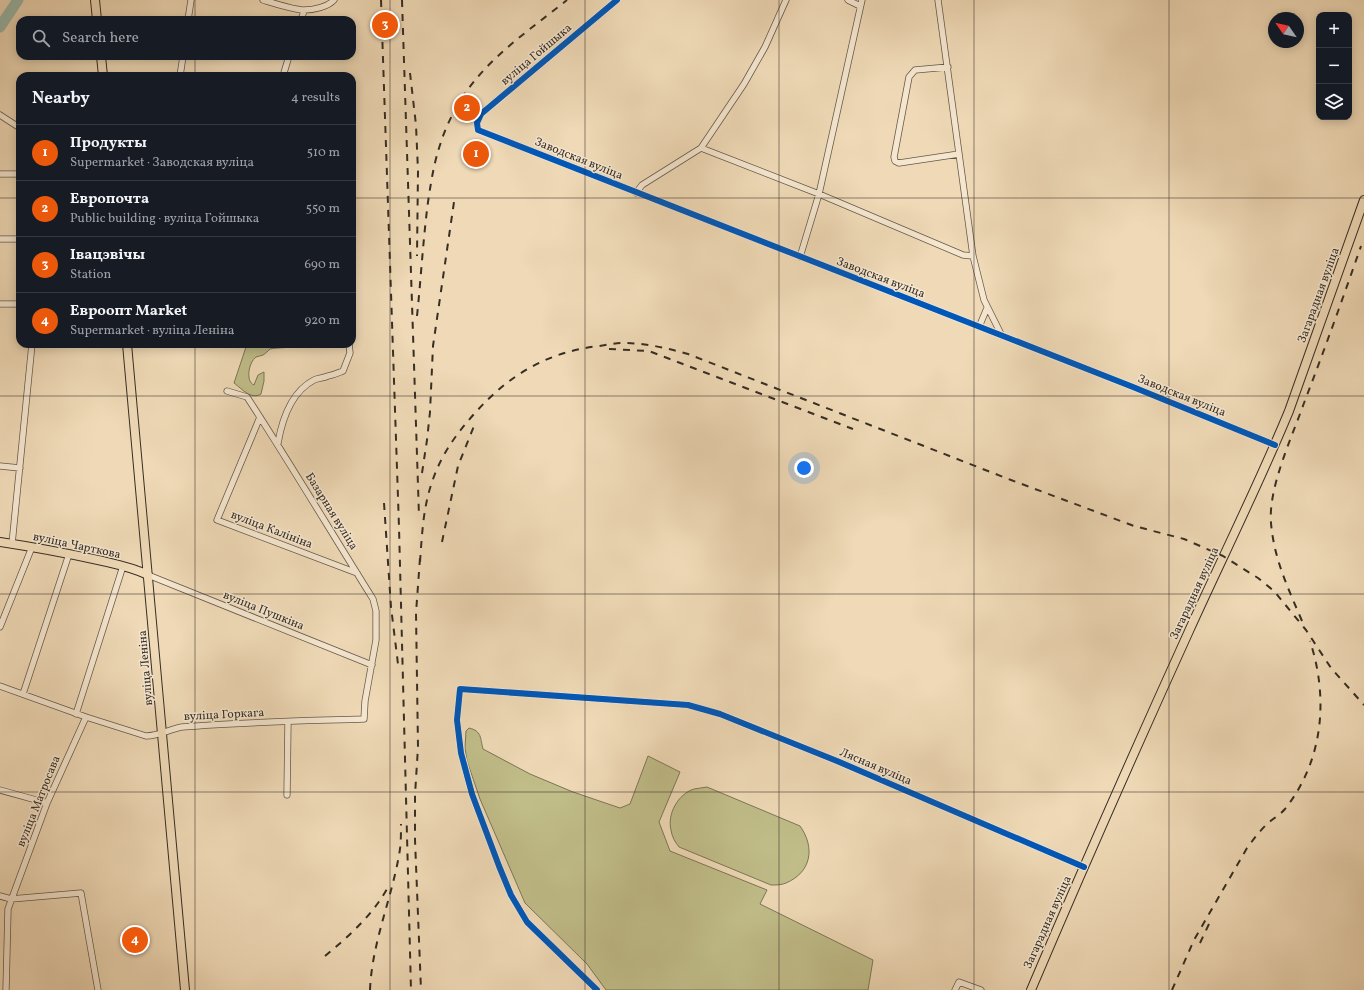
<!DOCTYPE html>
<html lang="en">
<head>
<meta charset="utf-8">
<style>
	body { margin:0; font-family:Vollkorn,serif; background:#242831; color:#f1f3f6 }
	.controls { position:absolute; right:12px; top:12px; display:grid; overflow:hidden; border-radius:8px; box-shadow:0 2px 10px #0003 }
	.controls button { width:36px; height:36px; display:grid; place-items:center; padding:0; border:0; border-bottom:1px solid #363941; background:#171b24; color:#f1f3f6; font:20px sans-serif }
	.compass { position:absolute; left:1268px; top:12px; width:36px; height:36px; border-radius:50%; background:#171b24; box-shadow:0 2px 10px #0003; rotate:304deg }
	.you { position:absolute; left:804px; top:468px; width:14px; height:14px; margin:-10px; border:3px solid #fff; border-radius:50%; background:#1a73e8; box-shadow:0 0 0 6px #1a73e833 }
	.badge { display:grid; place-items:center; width:26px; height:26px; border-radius:50%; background:#ea580c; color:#fff; font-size:13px; font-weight:700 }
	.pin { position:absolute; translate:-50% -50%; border:2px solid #fff; box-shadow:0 1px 4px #0006 }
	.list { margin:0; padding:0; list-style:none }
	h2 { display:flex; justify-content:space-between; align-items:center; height:52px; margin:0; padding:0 16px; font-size:17px }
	h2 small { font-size:13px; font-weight:400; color:#9ea1a6 }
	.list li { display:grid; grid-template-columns:26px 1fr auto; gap:12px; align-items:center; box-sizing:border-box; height:56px; padding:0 16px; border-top:1px solid #363941 }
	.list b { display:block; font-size:15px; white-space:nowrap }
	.list p { margin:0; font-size:13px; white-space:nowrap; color:#9ea1a6 }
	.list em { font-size:13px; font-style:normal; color:#9ea1a6 }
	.icon { flex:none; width:22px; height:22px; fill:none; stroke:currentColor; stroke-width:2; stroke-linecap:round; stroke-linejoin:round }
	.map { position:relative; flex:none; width:1364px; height:990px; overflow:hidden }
	.search { position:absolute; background:#171b24; box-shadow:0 2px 10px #0003; left:16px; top:16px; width:340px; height:44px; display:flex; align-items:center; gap:10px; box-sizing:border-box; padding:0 14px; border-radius:12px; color:#9ea1a6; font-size:15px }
	.panel { position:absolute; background:#171b24; box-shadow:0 2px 10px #0003; left:16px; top:72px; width:340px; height:276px; border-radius:12px }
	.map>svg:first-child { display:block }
</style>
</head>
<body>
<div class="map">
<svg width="1364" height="990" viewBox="0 0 1364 990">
	<rect width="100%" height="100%" fill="#efd9b6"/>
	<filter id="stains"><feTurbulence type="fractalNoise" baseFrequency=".005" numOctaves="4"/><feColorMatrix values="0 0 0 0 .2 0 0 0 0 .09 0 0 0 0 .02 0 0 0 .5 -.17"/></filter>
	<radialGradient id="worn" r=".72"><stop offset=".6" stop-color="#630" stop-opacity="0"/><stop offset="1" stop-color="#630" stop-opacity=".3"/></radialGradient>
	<!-- green -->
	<path fill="#c0bd89" stroke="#7b7656" d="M250 344H298C289 349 279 347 270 349 268 351 265 354 263 355 261 356 258 356 256 357 249 362 245 381 254 385L258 375 264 372V381L261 394C251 400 242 389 234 383L246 347Z
		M469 728C482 731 480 738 483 749L530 774 573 792 620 808 630 804 648 756 680 772 659 822 670 851 767 890 760 904 873 960 868 990H606L587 964 525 903 480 799 467 761 465 748 466 731Z
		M707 787 800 826C815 847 812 872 786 883 782 885 776 885 771 885L679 847C675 842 672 837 671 830 667 814 678 794 694 789 698 788 703 788 707 787Z"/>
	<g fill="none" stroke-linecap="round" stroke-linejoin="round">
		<!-- river -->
		<path stroke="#9abaab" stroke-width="11" d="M0 27 18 0"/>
		<!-- street casing -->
		<g stroke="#645948" stroke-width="7">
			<path id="street" d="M263 0C273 3 295 10 304 10 313 10 328 7 334 0
				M617 0 481 114 477 123 478 130 1133 387 1275 445
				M848 0 860 6
				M938 0 973 256 984 300 1002 336
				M188 20 191 0
				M301 20 304 11
				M948 67 915 70 909 77 894 157 895 161 899 163 959 154
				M180 76 183 56
				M283 76 289 56
				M0 115 20 128
				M701 148 819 194 963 255 973 256
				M0 174H20
				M636 193 642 185 701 148 744 84 765 47 786 0
				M0 239H20
				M800 257 819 194 862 0
				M0 304H20
				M979 327 987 308
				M260 417 217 520 357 573
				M278 443C282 420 291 392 314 380 318 378 324 378 328 376 334 375 338 373 343 371L350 353 349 344
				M0 466 20 468
				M12 544 32 344
				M148 575 372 665
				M0 627 32 547
				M0 686 86 717 146 736C159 736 170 729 182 727 242 722 303 721 364 719L365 701 376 640V611L373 599C331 532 290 463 247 397L227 391
				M23 694 69 554
				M76 714 123 566
				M0 790 47 803
				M287 795 288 722
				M0 896 11 899 81 893 98 990
				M6 990 8 909 47 803 86 717
				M597 990 527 922 511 895 499 866 472 794 461 753 457 720 460 689 688 705 720 714 837 761 1084 867
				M955 990 959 982 981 990"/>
		</g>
		<!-- primary casing -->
		<g stroke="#362e24" stroke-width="10">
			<path id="primary" d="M95 0 97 20
				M101 56 103 76
				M127 344 185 990
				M0 542C33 547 65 553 98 560 115 564 132 567 148 575
				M1031 990C1082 870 1135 750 1189 631 1222 558 1258 486 1289 411L1364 200"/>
		</g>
		<!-- street -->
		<use href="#street" stroke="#f5e6d0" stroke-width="5.5"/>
		<!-- primary -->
		<use href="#primary" stroke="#efd9b6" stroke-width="8"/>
		<!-- rail -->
		<path stroke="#362e24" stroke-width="2" stroke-dasharray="7 7" stroke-linecap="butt" d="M381 0 399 527 411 990
			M402 0 419 516
			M410 73 416 125 418 171 417 256
			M417 316C421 278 423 240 428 202 431 182 434 162 441 142 448 120 461 97 476 79 501 49 537 24 567 0
			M609 349 649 351 853 429
			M422 473 427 440 430 412 433 346 454 202
			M384 503 391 607 398 664
			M442 542 458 466 474 426
			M420 558 416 613 418 747 415 795V840L421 990
			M420 562C422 535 423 508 432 482 441 455 456 434 475 413 509 375 547 352 599 346 607 345 615 343 623 343 645 343 667 348 688 354L1011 480 1134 526 1184 539 1223 556 1258 578 1274 591 1306 630 1331 668 1364 705
			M1302 621C1288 588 1274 559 1271 523 1268 488 1292 437 1304 403 1324 351 1343 298 1361 246
			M1200 943 1209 924
			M325 956C349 936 373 915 388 887
			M370 990C372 941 393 896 400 849 401 841 401 832 401 824
			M1172 990 1194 940 1247 848C1253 840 1259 832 1266 825 1272 819 1280 815 1285 809 1323 761 1329 699 1310 641"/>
		<!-- cycleway casing -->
		<g stroke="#f5e6d0" stroke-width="8">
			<path id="cycleway" d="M617 0 481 114 477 123 478 130 1133 387 1275 445
				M597 990 527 922 511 895 499 866 472 794 461 753 457 720 460 689 688 705 720 714 837 761 1084 867"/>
		</g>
		<!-- cycleway -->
		<use href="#cycleway" stroke="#0057b8" stroke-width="6"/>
	</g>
	<!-- grid -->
	<path fill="none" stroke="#362e24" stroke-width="1" stroke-opacity="0.55" d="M195 0V20M390 0V990M585 0V990M779 0V990M974 0V990M1169 0V990M195 56V76M0 198H20M352 198H1364M195 344V990M0 396H1364M0 594H1364M0 792H1364"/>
	<g text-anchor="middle" stroke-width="3" stroke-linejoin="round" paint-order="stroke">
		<!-- street labels -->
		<g font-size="12" fill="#362e24" stroke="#f5e6d0">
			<text transform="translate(536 54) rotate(-40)" y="4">вуліца Гойшыка</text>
			<text transform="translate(579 158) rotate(22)" y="4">Заводская вуліца</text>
			<text transform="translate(881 277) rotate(21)" y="4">Заводская вуліца</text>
			<text transform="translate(1318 295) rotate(-70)" y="4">Загарадная вуліца</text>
			<text transform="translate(1182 395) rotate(22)" y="4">Заводская вуліца</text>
			<text transform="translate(332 511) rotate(58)" y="4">Базарная вуліца</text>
			<text transform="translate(272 529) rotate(21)" y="4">вуліца Калініна</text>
			<text transform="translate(77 545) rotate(12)" y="4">вуліца Чарткова</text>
			<text transform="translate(1194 593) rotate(-65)" y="4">Загарадная вуліца</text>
			<text transform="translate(264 610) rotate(22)" y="4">вуліца Пушкіна</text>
			<text transform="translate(145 668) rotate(-95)" y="4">вуліца Леніна</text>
			<text transform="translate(224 714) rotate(-3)" y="4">вуліца Горкага</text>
			<text transform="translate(876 766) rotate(23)" y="4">Лясная вуліца</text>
			<text transform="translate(38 801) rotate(-68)" y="4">вуліца Матросава</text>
			<text transform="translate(1047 922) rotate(-66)" y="4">Загарадная вуліца</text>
		</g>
	</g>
	<rect width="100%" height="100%" filter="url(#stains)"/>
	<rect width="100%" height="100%" fill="url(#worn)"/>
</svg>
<div class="controls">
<button>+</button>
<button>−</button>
<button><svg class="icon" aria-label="layers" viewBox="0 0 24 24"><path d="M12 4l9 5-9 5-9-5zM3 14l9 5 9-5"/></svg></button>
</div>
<svg class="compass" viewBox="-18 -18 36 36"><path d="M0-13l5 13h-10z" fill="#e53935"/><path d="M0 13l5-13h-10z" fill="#9ea1a6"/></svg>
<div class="you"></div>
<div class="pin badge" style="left:476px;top:154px">1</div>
<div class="pin badge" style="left:467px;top:108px">2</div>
<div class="pin badge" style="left:385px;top:25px">3</div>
<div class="pin badge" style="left:135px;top:940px">4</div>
<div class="search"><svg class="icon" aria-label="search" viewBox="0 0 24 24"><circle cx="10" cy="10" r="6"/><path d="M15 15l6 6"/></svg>Search here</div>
<section class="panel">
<h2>Nearby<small>4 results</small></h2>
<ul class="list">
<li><span class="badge">1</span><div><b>Продукты</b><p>Supermarket · Заводская вуліца</p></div><em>510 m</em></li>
<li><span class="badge">2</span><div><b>Европочта</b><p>Public building · вуліца Гойшыка</p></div><em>550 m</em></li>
<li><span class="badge">3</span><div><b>Івацэвічы</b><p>Station</p></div><em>690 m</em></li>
<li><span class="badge">4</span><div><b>Евроопт Market</b><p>Supermarket · вуліца Леніна</p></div><em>920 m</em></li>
</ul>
</section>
</div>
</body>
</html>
